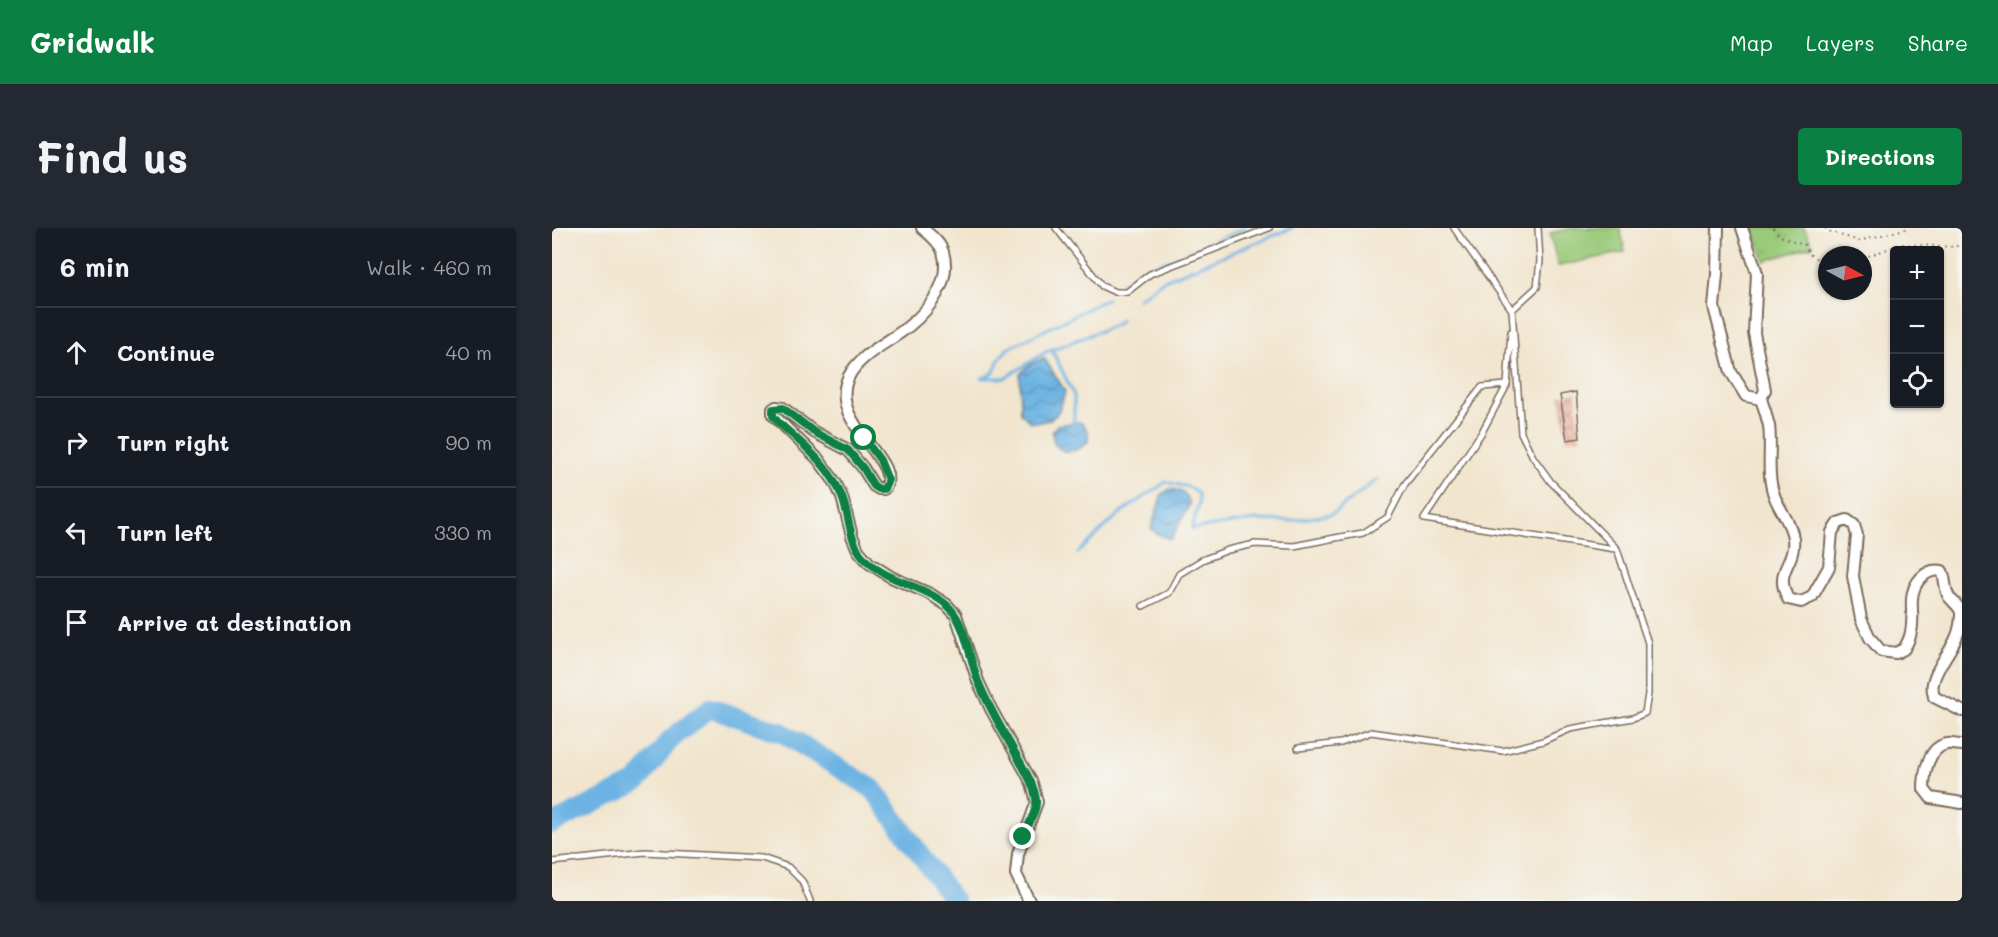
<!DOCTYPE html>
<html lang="en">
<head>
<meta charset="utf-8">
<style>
	body { margin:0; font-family:Mali,sans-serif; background:#242831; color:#f1f3f6 }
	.controls { position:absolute; right:18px; top:18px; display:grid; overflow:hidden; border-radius:6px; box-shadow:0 2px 4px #0004 }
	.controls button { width:54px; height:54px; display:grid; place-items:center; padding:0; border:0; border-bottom:2px solid #363941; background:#171b24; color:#f1f3f6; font:30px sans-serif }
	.compass { position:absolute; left:1266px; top:18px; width:54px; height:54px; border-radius:50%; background:#171b24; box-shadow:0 2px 4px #0004; rotate:97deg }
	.stop { position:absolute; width:18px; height:18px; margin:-14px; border:4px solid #0b8043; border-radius:50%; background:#fff }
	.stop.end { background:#0b8043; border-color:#fff; box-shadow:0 2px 6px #0008 }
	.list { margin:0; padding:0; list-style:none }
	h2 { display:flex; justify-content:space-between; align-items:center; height:78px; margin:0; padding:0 24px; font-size:26px }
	h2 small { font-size:20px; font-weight:400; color:#9ea1a6 }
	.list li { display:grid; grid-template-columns:39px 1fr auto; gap:18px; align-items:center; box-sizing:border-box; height:90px; padding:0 24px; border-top:2px solid #363941 }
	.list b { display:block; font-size:22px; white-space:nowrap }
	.list em { font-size:20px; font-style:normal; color:#9ea1a6 }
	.icon { flex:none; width:33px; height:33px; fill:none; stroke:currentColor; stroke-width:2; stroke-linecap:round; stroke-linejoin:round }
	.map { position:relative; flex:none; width:1410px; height:673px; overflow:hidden; border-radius:6px }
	header { display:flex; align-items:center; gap:36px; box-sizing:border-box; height:84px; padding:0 30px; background:#0b8043; color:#fff }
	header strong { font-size:28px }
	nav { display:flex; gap:33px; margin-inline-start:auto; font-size:21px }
	.intro { display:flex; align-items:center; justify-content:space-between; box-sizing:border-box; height:144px; padding:0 36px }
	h1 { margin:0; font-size:42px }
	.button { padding:15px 27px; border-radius:6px; background:#0b8043; color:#fff; font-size:21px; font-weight:700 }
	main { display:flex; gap:36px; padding:0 36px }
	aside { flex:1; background:#171b24; border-radius:6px; box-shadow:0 2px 4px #0004 }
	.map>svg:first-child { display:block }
</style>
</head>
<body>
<header>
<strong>Gridwalk</strong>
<nav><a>Map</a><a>Layers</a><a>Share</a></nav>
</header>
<div class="intro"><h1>Find us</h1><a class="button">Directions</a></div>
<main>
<aside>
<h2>6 min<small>Walk · 460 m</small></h2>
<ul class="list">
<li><svg class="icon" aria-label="ahead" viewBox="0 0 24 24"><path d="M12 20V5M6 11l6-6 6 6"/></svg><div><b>Continue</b></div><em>40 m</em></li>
<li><svg class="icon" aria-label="right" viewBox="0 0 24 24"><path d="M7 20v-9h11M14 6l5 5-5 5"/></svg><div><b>Turn right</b></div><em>90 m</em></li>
<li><svg class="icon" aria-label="left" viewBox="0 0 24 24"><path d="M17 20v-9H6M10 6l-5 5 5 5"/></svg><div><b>Turn left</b></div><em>330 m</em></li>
<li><svg class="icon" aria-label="arrive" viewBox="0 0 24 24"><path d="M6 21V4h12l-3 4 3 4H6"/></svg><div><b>Arrive at destination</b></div></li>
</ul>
</aside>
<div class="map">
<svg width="1410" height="673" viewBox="0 0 1410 673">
	<defs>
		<pattern id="grass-tufts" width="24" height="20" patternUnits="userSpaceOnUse" patternTransform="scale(1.5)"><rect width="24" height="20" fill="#9acb7a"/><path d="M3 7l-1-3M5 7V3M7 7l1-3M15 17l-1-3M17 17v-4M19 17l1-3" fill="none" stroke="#86ae69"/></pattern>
		<pattern id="water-waves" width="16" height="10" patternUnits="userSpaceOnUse" patternTransform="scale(1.5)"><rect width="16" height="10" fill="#6cb3e3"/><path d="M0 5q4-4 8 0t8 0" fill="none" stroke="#5a92b7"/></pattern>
		<pattern id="building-cross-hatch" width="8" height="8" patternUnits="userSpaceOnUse" patternTransform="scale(1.5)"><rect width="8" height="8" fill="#e8aa97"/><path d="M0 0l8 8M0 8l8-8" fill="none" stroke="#bd8b7b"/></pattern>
	</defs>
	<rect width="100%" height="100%" fill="#f6f6f2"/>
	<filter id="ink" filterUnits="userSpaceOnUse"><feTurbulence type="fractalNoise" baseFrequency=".0167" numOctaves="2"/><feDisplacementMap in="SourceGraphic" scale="12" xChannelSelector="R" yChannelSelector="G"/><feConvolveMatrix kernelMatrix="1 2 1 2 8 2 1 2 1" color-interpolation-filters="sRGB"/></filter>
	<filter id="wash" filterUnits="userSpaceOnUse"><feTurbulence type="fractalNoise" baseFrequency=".008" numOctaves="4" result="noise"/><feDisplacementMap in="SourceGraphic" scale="24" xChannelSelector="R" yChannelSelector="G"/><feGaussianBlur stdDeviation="1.35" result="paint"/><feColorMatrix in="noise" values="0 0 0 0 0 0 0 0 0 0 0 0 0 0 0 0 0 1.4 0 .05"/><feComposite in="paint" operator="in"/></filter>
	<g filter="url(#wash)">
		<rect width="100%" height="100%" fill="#f1e5ce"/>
		<!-- grass -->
		<path fill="url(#grass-tufts)" stroke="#6a7a4c" stroke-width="1.5" d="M1201 0H1252L1261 18 1212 33Z"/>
		<!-- pitch -->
		<path fill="#9acb7a" stroke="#6a7a4c" stroke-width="1.5" d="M1020 0H1068L1073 24 1006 38 998 5Z"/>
		<!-- water -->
		<path fill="url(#water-waves)" stroke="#546e80" stroke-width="1.5" d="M492 130 513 163C508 185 504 196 478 194L469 185 468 146 479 136Z
			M528 194C536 200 537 204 536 214 521 228 502 228 500 204L505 197Z
			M618 261C630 262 634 266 638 276L619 311 605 306 599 300 610 266Z"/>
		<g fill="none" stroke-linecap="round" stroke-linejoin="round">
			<!-- stream -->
			<path stroke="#6cb3e3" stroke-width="3" d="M570 56 599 38 624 30 692 0
				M586 71 610 53 740 0
				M500 122 522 167V195
				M430 150H453L494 124 563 97 569 92
				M431 150 442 144 446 133 455 121 555 71
				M526 325 567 286 614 254 636 259 646 265 647 275 640 301 703 292 739 293 780 286 826 251"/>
			<!-- river -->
			<path stroke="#6cb3e3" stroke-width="20" d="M0 596 85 554 119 511 158 480 229 504 321 561 402 673"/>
		</g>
		<g id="blocks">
			<!-- building -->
			<path fill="url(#building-cross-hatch)" d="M1024 164 1028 210 1015 212 1008 167Z"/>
		</g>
	</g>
	<g filter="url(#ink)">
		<use href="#blocks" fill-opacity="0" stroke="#7b6b5c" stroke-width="1.5"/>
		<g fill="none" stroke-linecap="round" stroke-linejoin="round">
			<!-- service casing -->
			<g stroke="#7b6b5c" stroke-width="8">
				<path id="service" d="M504 0 550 58 563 64H575L598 46 717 0
					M902 0 960 82V85
					M959 104 955 157 930 204 872 291 1063 321
					M591 378 617 365 627 346 650 332 676 322 703 316 742 318 783 310 811 305 836 289 853 256 930 159 955 157
					M746 520 789 515 819 504 951 523 991 513 1018 501 1081 490 1093 485 1096 466V415L1065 321 999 254 981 229 969 205 960 82 985 59 988 33 986 0
					M0 634 93 624 210 630 236 639 250 653 258 673"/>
			</g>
			<!-- minor casing -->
			<g stroke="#7b6b5c" stroke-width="14">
				<path id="minor" d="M370 0C378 7 388 14 391 24 400 53 378 81 357 98 338 114 309 125 297 148 273 194 353 234 332 261H327L322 258 311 240 296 222 262 204 231 180 224 179 221 181V187L266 231 283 254 290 269 300 308 306 322 317 335 339 349 378 366 395 377 404 387 426 453 439 481 480 555 485 574 466 626 464 646 477 673
					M1166 0 1165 46 1162 79 1179 144 1194 168 1209 171 1213 162 1202 105 1205 45 1190 0
					M1209 171C1212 179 1215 189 1217 198 1220 220 1214 245 1222 267 1227 282 1239 294 1241 310 1244 338 1221 341 1236 371L1249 374 1260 369 1277 339 1280 304 1286 295 1295 292 1302 297 1305 307 1301 348 1309 391 1318 410 1329 423 1344 425 1352 421C1355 416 1358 410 1359 404 1362 392 1359 382 1360 371 1361 355 1373 340 1390 343 1394 351 1392 361 1397 369 1401 374 1407 378 1409 384 1410 417 1386 431 1381 455 1380 459 1381 465 1382 469L1410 483
					M1410 517C1405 517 1399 515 1395 516 1376 519 1372 546 1372 561L1379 570 1410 575"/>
			</g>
			<!-- path -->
			<path stroke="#7b6b5c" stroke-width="2" stroke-dasharray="1.5 4.5" stroke-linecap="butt" d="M1221 0 1228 8 1253 17 1257 26 1275 37
				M1273 0 1276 3 1307 13 1357 0
				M1311 30 1349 16 1403 19 1410 15"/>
			<!-- service -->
			<use href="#service" stroke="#fff" stroke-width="5"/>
			<!-- minor -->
			<use href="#minor" stroke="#fff" stroke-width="10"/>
		</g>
	</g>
	<g fill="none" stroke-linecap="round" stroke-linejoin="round" filter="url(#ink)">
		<!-- route -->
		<path stroke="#0b8043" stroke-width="8" d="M312 210 328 232 336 252 332 261H327L322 258 311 240 296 222 262 204 231 180 221 181V188L226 194C250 216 278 237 290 269 297 287 297 309 308 325 329 354 370 355 396 378 413 393 418 432 426 453 437 480 452 505 466 530 473 543 482 556 484 571 486 582 475 599 471 609"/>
	</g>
</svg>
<div class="controls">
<button>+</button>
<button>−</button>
<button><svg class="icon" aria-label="locate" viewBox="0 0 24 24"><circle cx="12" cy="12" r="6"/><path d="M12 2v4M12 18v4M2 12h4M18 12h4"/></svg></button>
</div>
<svg class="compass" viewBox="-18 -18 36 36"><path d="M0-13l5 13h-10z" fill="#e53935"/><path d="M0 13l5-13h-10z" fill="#9ea1a6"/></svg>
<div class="stop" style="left:312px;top:210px"></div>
<div class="stop end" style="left:471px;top:609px"></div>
</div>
</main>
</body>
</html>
